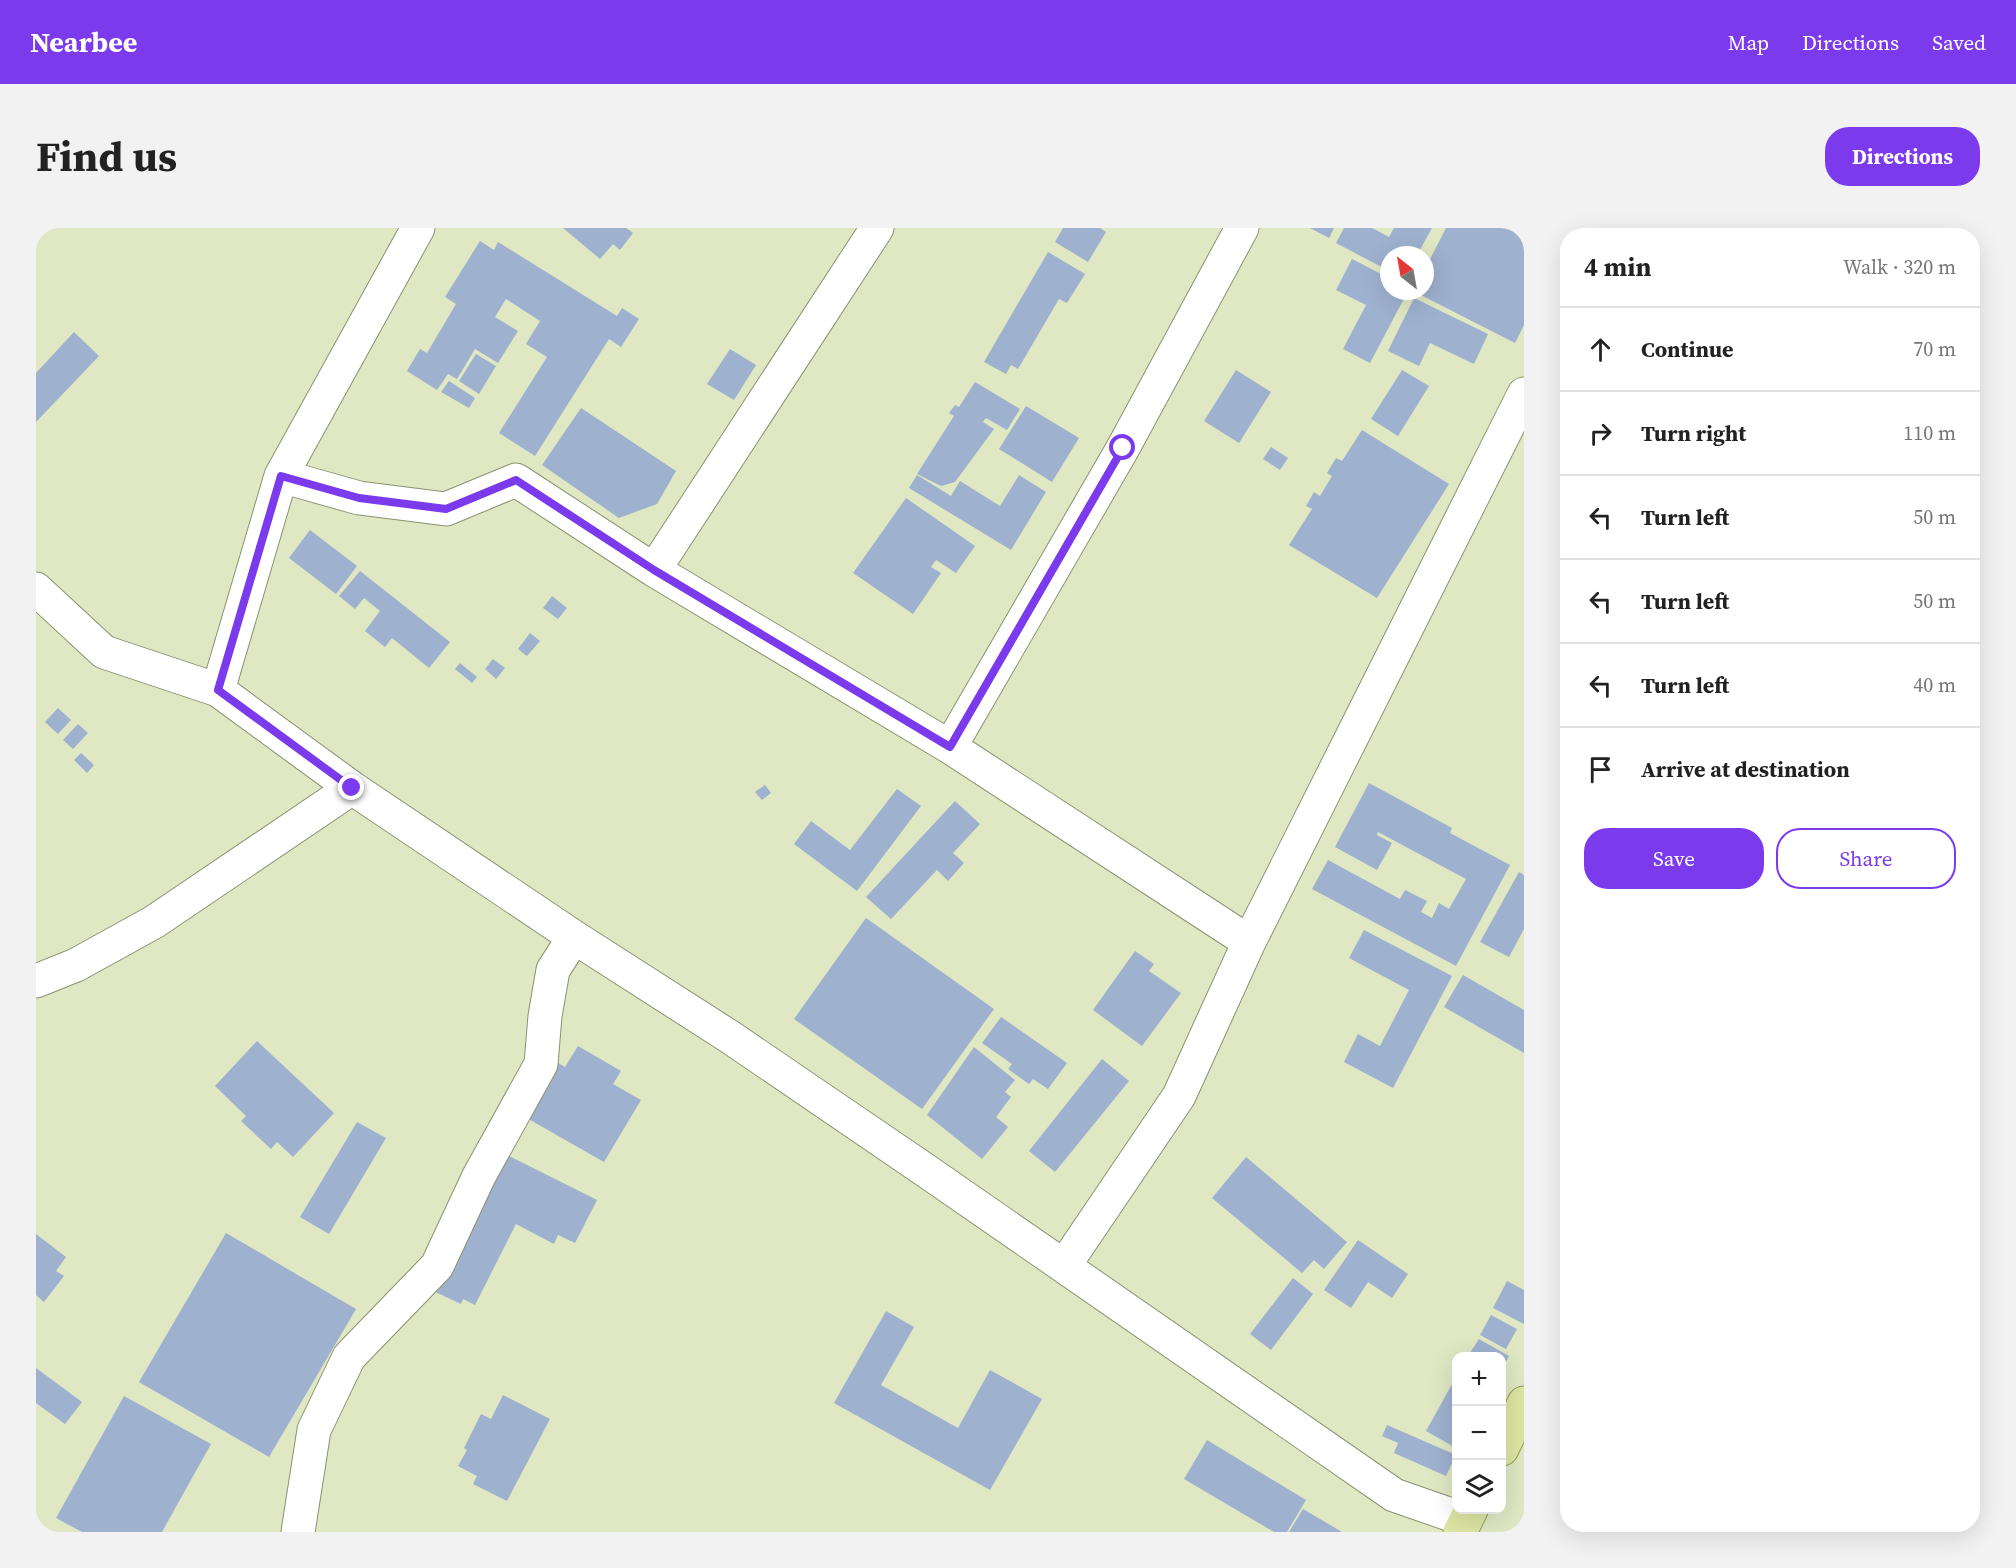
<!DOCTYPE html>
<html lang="en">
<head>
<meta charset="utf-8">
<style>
	body { margin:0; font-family:"Source Serif 4",serif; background:#f2f2f2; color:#222 }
	.controls { position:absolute; right:18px; bottom:18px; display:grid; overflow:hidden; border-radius:12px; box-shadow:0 6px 24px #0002 }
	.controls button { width:54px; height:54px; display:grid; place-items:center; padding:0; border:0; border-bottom:2px solid #e0e0e0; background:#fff; color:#222; font:30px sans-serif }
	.compass { position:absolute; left:1344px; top:18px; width:54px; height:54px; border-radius:50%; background:#fff; box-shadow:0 6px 24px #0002; rotate:329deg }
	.stop { position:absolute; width:18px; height:18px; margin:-14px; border:4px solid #7c3aed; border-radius:50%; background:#fff }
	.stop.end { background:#7c3aed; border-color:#fff; box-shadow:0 2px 6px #0008 }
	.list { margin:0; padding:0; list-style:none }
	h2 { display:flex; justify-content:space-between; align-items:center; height:78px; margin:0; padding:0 24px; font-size:26px }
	h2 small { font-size:20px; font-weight:400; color:#767676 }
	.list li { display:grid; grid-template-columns:39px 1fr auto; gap:18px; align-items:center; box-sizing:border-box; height:84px; padding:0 24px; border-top:2px solid #e0e0e0 }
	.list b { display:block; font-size:22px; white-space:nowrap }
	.list em { font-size:20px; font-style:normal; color:#767676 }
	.actions { display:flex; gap:12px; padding:18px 24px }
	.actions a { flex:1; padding:14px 0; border:2px solid #7c3aed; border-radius:24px; text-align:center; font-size:21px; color:#7c3aed }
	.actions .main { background:#7c3aed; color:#fff }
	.icon { flex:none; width:33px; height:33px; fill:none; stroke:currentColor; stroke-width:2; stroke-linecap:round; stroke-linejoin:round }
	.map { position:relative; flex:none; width:1488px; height:1304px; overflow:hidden; border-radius:24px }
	header { display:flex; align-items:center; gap:36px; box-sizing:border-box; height:84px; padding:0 30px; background:#7c3aed; color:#fff }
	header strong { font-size:28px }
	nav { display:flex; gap:33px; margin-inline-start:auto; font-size:21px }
	.intro { display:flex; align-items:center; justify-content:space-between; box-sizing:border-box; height:144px; padding:0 36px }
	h1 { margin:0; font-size:42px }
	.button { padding:15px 27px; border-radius:24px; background:#7c3aed; color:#fff; font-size:21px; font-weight:700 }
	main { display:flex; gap:36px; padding:0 36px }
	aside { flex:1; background:#fff; border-radius:24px; box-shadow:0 6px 24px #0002 }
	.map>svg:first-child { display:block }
</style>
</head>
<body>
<header>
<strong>Nearbee</strong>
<nav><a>Map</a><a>Directions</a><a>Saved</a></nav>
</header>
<div class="intro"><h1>Find us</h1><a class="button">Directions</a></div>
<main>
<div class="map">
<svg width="1488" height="1304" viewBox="0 0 1488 1304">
	<rect width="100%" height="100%" fill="#dfe7c3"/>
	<!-- building -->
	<path fill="#9eb1cf" d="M527 0H590L597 5 584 22 577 16 564 31Z
		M1027 0H1064L1070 4 1052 34 1019 14Z
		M1274 0H1298L1293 10Z
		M1308 0H1336L1353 9 1358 0H1396L1381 27H1353V43L1300 15Z
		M1410 0H1488V97L1479 115 1377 63H1389V41Z
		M444 13 458 22 462 14 581 88 586 80 603 91 585 119 573 111 499 228 463 205 511 129 490 116 504 93 470 71 459 89 482 103 462 135 439 121 421 151 412 146 401 162 371 143 384 121 391 125 420 76 409 69Z
		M1012 24 1049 46 1031 75 1023 71 982 141 975 137 970 146 948 134Z
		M1316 31 1353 50V63H1372L1334 135 1307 121 1330 77 1300 62Z
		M1378 70 1452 106 1438 136 1394 115 1383 138 1352 123Z
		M38 104 63 128 0 194V145Z
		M694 121 720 137 698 172 671 156Z
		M440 126 460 138 443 166 423 153Z
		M1200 142 1235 164 1203 215 1168 193Z
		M1366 142 1393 158 1362 208 1335 191Z
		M413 153 439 170 433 180 405 164Z
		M939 154 984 181 971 202 950 190 947 194 958 201 919 254 905 258 881 246 918 188 913 185 919 177 923 179Z
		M990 178 1043 210 1016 254 963 221Z
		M545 180 640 243 621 276 583 290 506 237Z
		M1326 202 1413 256 1341 370 1253 317 1276 281 1270 278 1278 264 1284 268 1296 248 1291 245 1300 230 1306 233Z
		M1235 219 1252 230 1244 242 1227 231Z
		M881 247 915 268 924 253 964 278 983 247 1010 264 975 322 873 260Z
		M870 270 939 318 920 345 900 332 895 339 905 345 877 386 817 345Z
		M274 302 321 338 300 366 253 330Z
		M324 343 414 414 393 440 356 410 349 419 329 403 344 383 328 370 319 381 303 368Z
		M516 368 531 380 522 391 507 380Z
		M494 405 504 413 491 428 482 421Z
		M457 431 469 440 460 451 449 441Z
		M424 435 441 449 436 455 419 441Z
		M22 480 35 492 22 506 9 494Z
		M42 496 52 505 37 521 27 512Z
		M45 525 58 537 51 545 38 532Z
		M1333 555 1416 600 1414 605 1474 637 1420 738 1276 661 1292 632 1364 671 1369 662 1391 673 1385 684 1396 690 1403 675 1413 681 1430 651 1342 604 1341 607 1356 615 1341 642 1299 619Z
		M729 557 735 565 726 572 719 564Z
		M861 561 885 578 821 663 758 616 775 593 814 622Z
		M919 573 944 596 917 625 928 635 912 653 901 642 855 691 830 669Z
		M1483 644 1488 647V701L1473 729 1444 714Z
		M830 690 958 781 886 881 758 791Z
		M1328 702 1416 748 1357 860 1308 834 1322 806 1344 818 1373 762 1313 730Z
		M1099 723 1118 736 1113 743 1145 765 1106 818 1057 782Z
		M1427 747 1488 782V825L1408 779Z
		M965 789 1031 835 1012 861 997 851 993 856 972 841 976 836 946 815Z
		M221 813 298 885 257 929 241 914 235 921 205 893 210 888 179 858Z
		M542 818 585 843 577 856 605 872 568 934 489 889 521 834 529 839Z
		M938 819 979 852 969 864 975 869 960 889 972 899 946 931 891 887Z
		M1066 831 1093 853 1019 944 993 923Z
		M321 894 350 910 293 1006 264 989Z
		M465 924 561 972 539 1015 522 1007 518 1016 480 996 439 1077 427 1071 425 1076 395 1062Z
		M1210 929 1311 1014 1288 1041 1278 1032 1266 1045 1176 970Z
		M190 1005 320 1081 233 1229 103 1154Z
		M0 1006 30 1029 20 1043 28 1048 8 1074 0 1067Z
		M1322 1012 1372 1046 1356 1070 1332 1054 1315 1080 1288 1062Z
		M1257 1050 1277 1066 1235 1122 1214 1106Z
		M1471 1053 1488 1062V1096L1457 1080Z
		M850 1083 878 1099 845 1157 922 1200 954 1142 1006 1171 954 1262 798 1175Z
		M1455 1087 1481 1101 1470 1121 1444 1107Z
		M1443 1111 1473 1128 1466 1141V1128H1432Z
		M0 1140 46 1174 29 1196 0 1175Z
		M1420 1149V1220L1390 1203Z
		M467 1167 514 1191 471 1273 437 1256 441 1248 422 1238 431 1222 428 1220 445 1186 455 1191Z
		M88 1168 175 1216 126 1304H46L20 1290Z
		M1351 1197 1420 1227 1410 1248 1358 1225 1362 1215 1346 1208Z
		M1171 1212 1270 1272 1251 1304H1238L1148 1251Z
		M1267 1281 1306 1304H1253Z"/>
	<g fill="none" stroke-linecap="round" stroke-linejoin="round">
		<!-- minor casing -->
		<g stroke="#8b9270" stroke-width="35">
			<path id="minor" d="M245 248 323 270 410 281 480 252 618 342 914 519 1213 714
				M618 342 841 0
				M0 361 68 424 182 462 316 560 538 709 694 809 889 942 1358 1267 1430 1292
				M182 462 245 248 382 0
				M914 519 1087 220 1206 0
				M0 753 40 737 118 694 316 560
				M1028 1038 1143 868 1213 714 1488 166
				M262 1304 278 1202 313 1129 401 1038 443 948 505 836 509 788 517 742 538 709"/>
		</g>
		<!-- major casing -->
		<g stroke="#939e51" stroke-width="35">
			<path id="major" d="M1466 1221 1488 1175
				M1424 1304 1435 1282"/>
		</g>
		<!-- minor -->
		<use href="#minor" stroke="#fff" stroke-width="33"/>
		<!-- major -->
		<use href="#major" stroke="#dce5a3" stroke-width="33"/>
	</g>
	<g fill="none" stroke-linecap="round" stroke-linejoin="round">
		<!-- route -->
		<path stroke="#7c3aed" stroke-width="8" d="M316 560 182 462 245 248 323 270 410 281 480 252 618 342 914 519 1087 220"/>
	</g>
</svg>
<div class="controls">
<button>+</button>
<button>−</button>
<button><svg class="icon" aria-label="layers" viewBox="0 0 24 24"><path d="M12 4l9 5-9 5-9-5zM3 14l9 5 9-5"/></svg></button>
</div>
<svg class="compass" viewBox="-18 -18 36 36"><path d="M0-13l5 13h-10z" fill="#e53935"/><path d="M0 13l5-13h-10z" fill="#767676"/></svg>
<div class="stop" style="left:1087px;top:220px"></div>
<div class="stop end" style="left:316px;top:560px"></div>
</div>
<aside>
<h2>4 min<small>Walk · 320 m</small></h2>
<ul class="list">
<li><svg class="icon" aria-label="ahead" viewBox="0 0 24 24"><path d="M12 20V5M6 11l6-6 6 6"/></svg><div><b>Continue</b></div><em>70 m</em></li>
<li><svg class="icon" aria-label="right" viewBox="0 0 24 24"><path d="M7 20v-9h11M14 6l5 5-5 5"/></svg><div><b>Turn right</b></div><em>110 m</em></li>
<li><svg class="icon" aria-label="left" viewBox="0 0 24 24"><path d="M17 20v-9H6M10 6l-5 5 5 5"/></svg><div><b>Turn left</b></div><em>50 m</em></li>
<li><svg class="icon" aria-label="left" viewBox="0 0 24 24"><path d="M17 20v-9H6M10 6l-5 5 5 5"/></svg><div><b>Turn left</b></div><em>50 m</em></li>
<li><svg class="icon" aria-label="left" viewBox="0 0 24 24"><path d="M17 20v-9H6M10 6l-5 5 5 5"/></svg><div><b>Turn left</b></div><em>40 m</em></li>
<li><svg class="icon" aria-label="arrive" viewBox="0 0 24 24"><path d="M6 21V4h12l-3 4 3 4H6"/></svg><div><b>Arrive at destination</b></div></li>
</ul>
<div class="actions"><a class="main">Save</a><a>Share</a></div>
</aside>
</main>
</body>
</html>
